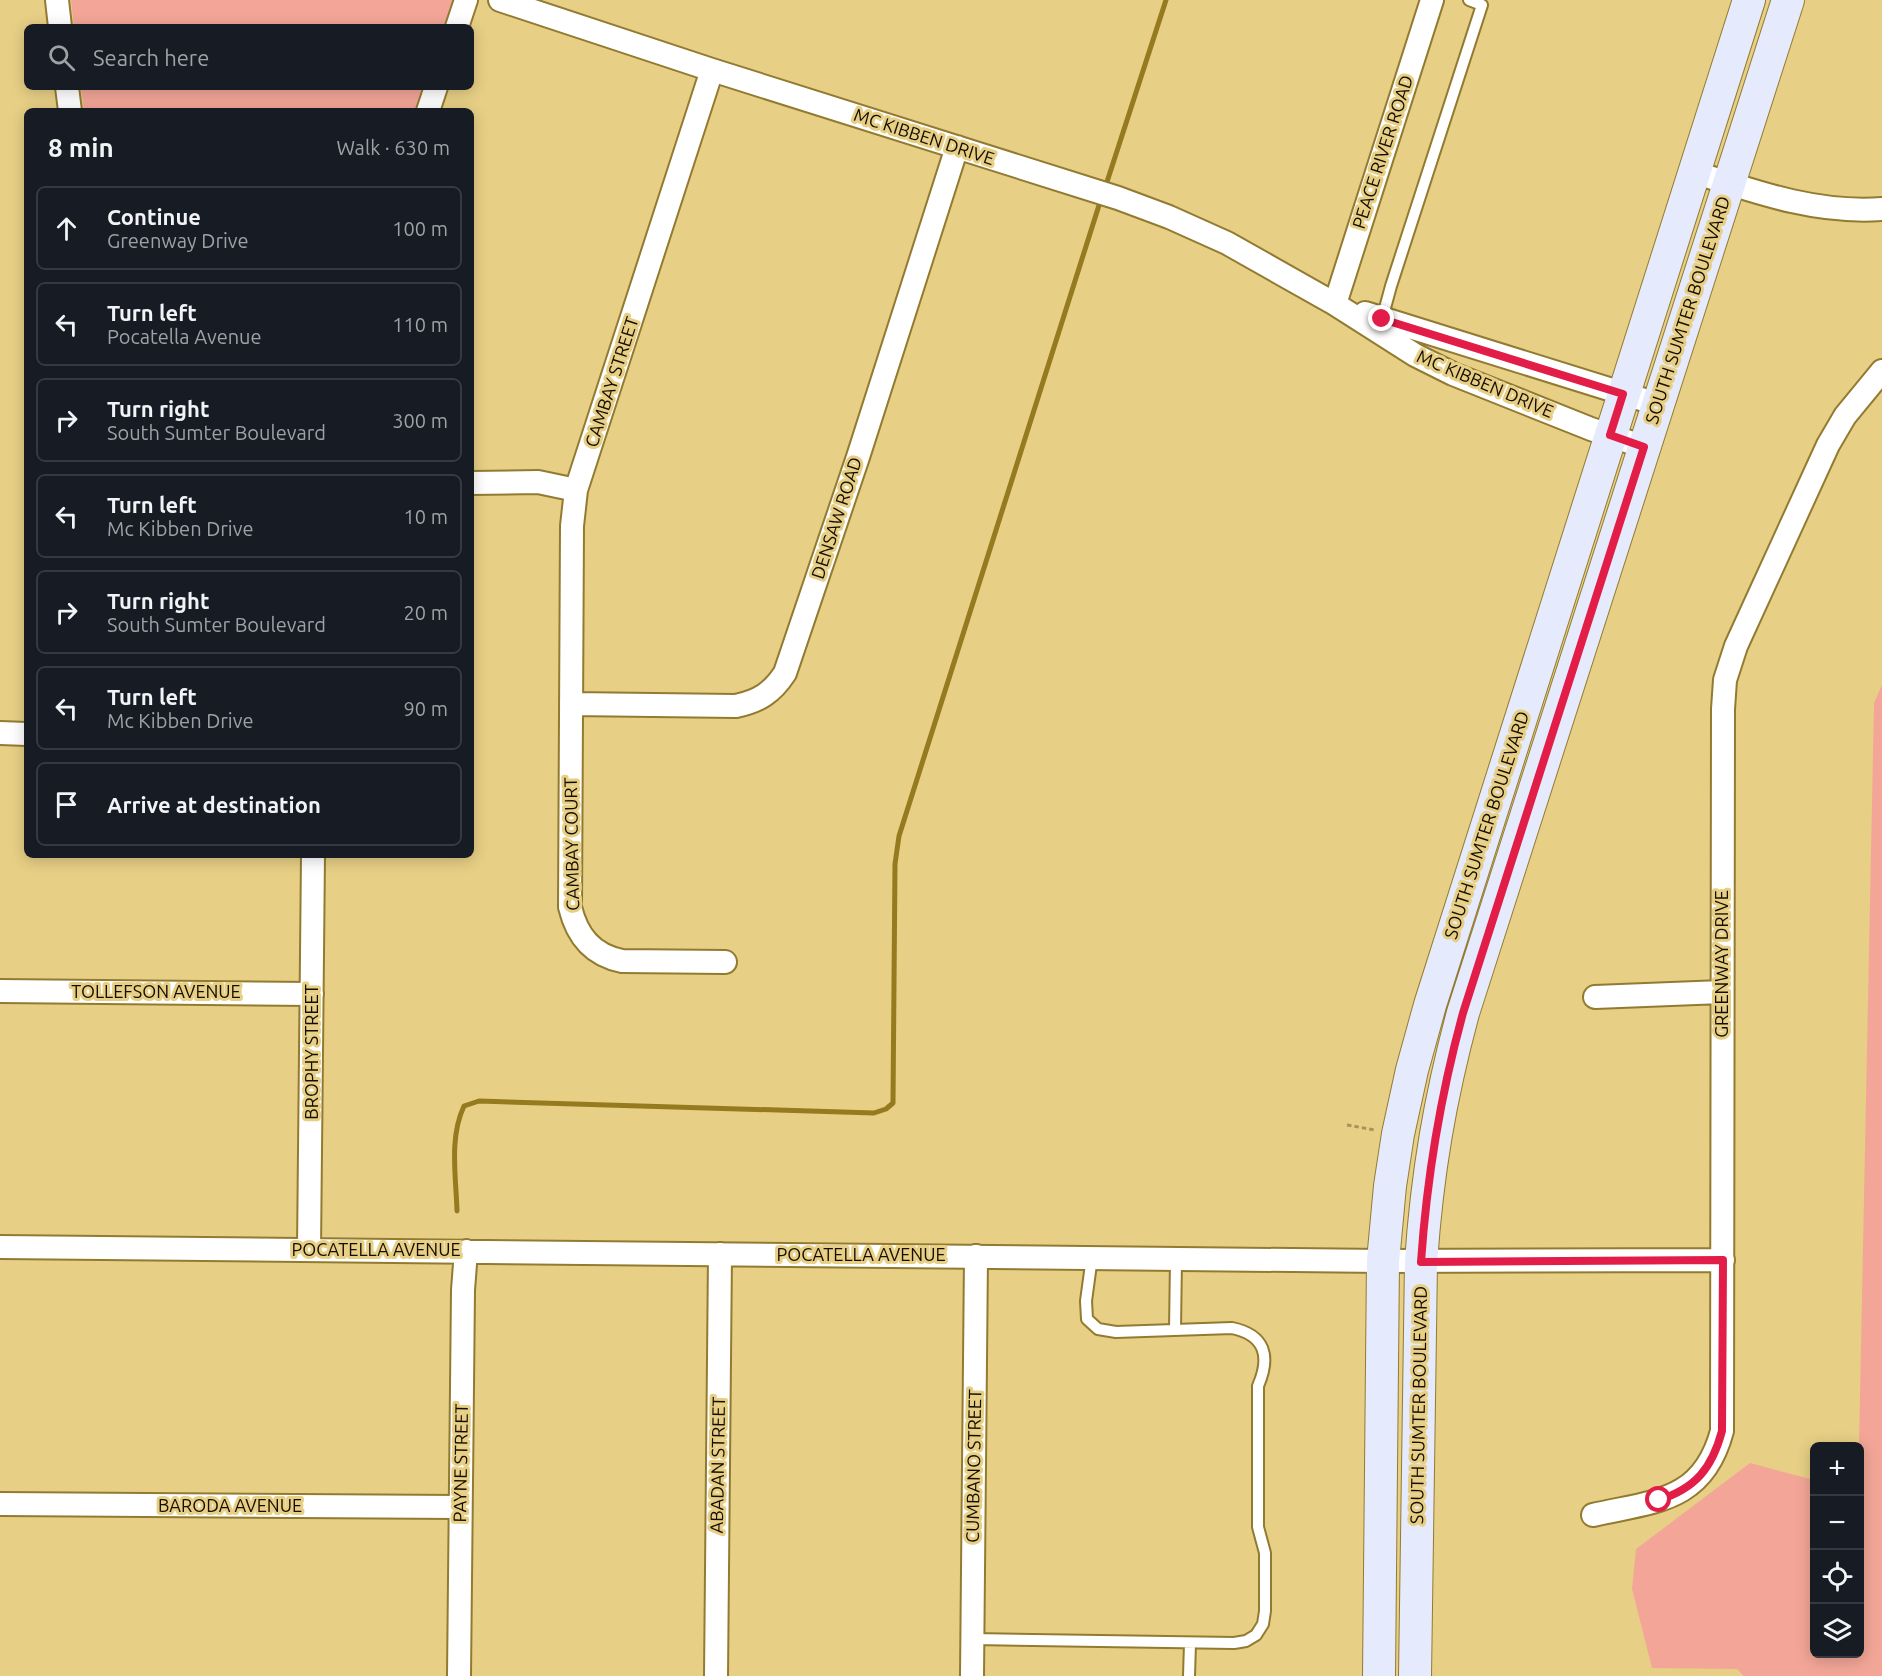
<!DOCTYPE html>
<html lang="en">
<head>
<meta charset="utf-8">
<style>
	body { margin:0; font-family:Ubuntu,sans-serif; background:#242831; color:#f1f3f6 }
	.controls { position:absolute; right:18px; bottom:18px; display:grid; overflow:hidden; border-radius:9px; box-shadow:0 3px 15px #0003 }
	.controls button { width:54px; height:54px; display:grid; place-items:center; padding:0; border:0; border-bottom:2px solid #363941; background:#171b24; color:#f1f3f6; font:30px sans-serif }
	.stop { position:absolute; width:18px; height:18px; margin:-14px; border:4px solid #e11d48; border-radius:50%; background:#fff }
	.stop.end { background:#e11d48; border-color:#fff; box-shadow:0 2px 6px #0008 }
	.list { margin:0; padding:0; list-style:none }
	h2 { display:flex; justify-content:space-between; align-items:center; height:78px; margin:0; padding:0 24px; font-size:26px }
	h2 small { font-size:20px; font-weight:400; color:#9ea1a6 }
	.list li { display:grid; grid-template-columns:39px 1fr auto; gap:18px; align-items:center; box-sizing:border-box; height:84px; margin:0 12px 12px; padding:0 12px; border:2px solid #363941; border-radius:9px }
	.list b { display:block; font-size:22px; white-space:nowrap }
	.list p { margin:0; font-size:20px; white-space:nowrap; color:#9ea1a6 }
	.list em { font-size:20px; font-style:normal; color:#9ea1a6 }
	.icon { flex:none; width:33px; height:33px; fill:none; stroke:currentColor; stroke-width:2; stroke-linecap:round; stroke-linejoin:round }
	.map { position:relative; flex:none; width:1882px; height:1676px; overflow:hidden }
	.search { position:absolute; background:#171b24; box-shadow:0 3px 15px #0003; left:24px; top:24px; width:450px; height:66px; display:flex; align-items:center; gap:15px; box-sizing:border-box; padding:0 21px; border-radius:9px; color:#9ea1a6; font-size:22px }
	.panel { position:absolute; background:#171b24; box-shadow:0 3px 15px #0003; left:24px; top:108px; width:450px; height:750px; border-radius:9px }
	.map>svg:first-child { display:block }
</style>
</head>
<body>
<div class="map">
<svg width="1882" height="1676" viewBox="0 0 1882 1676">
	<rect width="100%" height="100%" fill="#e7cf85"/>
	<!-- green -->
	<path fill="#f3a697" d="M71 0H458L448 27H74Z
		M81 87H428L420 111H84Z
		M1882 685V1676H1744L1737 1669 1652 1668 1632 1589 1636 1549 1750 1463 1814 1480V1654H1860L1859 1446 1874 703Z"/>
	<g fill="none" stroke-linecap="round" stroke-linejoin="round">
		<!-- stream -->
		<path stroke="#957a1f" stroke-width="5" d="M1105 188 1166 0
			M457 1211C456 1176 449 1138 464 1106L479 1101 874 1113 886 1109 893 1103 895 864 899 836 1101 199"/>
		<!-- service casing -->
		<g stroke="#927b31" stroke-width="14">
			<path id="service" d="M1382 319 1391 286 1482 5 1469 0
				M1175 1330 1176 1259
				M972 1639 1234 1643 1246 1641 1256 1635 1263 1624 1265 1611V1553L1258 1527V1386C1271 1356 1265 1335 1232 1328L1116 1332 1098 1329 1087 1319 1086 1301 1092 1257
				M1189 1676 1190 1643"/>
		</g>
		<!-- minor casing -->
		<g stroke="#927b31" stroke-width="26">
			<path id="minor" d="M57 0 60 27
				M500 0 712 70 1118 198 1169 217 1227 243 1335 304 1415 355 1453 374 1591 429 1644 447
				M457 27 466 0
				M712 70 576 490 572 526 570 907C577 936 592 955 622 961L725 962
				M67 87 70 111
				M428 111 436 87
				M1694 172C1755 192 1817 214 1882 209
				M1335 304 1432 0
				M1365 313 1657 404
				M471 483 538 482 576 490
				M571 704 736 706C759 701 772 693 785 673L858 457 957 147
				M0 733 27 734
				M0 991 312 994
				M1595 997 1722 992
				M0 1247 1383 1261 1723 1260
				M309 1250 313 855
				M0 1504 460 1507
				M1593 1515C1655 1501 1703 1502 1722 1431L1723 709 1725 680 1736 646 1828 445 1845 416 1882 371
				M459 1676 463 1290 466 1251
				M716 1676 720 1254
				M972 1676 976 1256"/>
		</g>
		<!-- secondary casing -->
		<g stroke="#927b31" stroke-width="34">
			<path id="secondary" d="M1379 1676 1383 1261 1390 1186 1398 1134 1412 1070 1430 1005 1749 0
				M1415 1676 1421 1262C1427 1174 1440 1098 1463 1013L1788 0"/>
		</g>
		<!-- path -->
		<path stroke="#a7945d" stroke-width="3" stroke-dasharray="4.5 3" stroke-linecap="butt" d="M1347 1125 1375 1130"/>
		<!-- service -->
		<use href="#service" stroke="#fff" stroke-width="10"/>
		<!-- minor -->
		<use href="#minor" stroke="#fff" stroke-width="22"/>
		<!-- secondary -->
		<use href="#secondary" stroke="#e5eafc" stroke-width="32"/>
	</g>
	<g fill="none" stroke-linecap="round" stroke-linejoin="round">
		<!-- route -->
		<path stroke="#e11d48" stroke-width="8" d="M1382 319 1623 394 1610 435 1644 447 1463 1013C1440 1097 1427 1175 1421 1262L1723 1260 1722 1431C1712 1468 1696 1488 1659 1500"/>
	</g>
	<g text-anchor="middle" stroke-width="6" stroke-linejoin="round" paint-order="stroke">
		<!-- street labels -->
		<g font-size="18" fill="#150d00" stroke="#e7cf85">
			<text transform="translate(924 137) rotate(18)" y="6">MC KIBBEN DRIVE</text>
			<text transform="translate(1383 152) rotate(-72)" y="6">PEACE RIVER ROAD</text>
			<text transform="translate(1688 310) rotate(-72)" y="6">SOUTH SUMTER BOULEVARD</text>
			<text transform="translate(612 382) rotate(-72)" y="6">CAMBAY STREET</text>
			<text transform="translate(1485 384) rotate(23)" y="6">MC KIBBEN DRIVE</text>
			<text transform="translate(837 518) rotate(-72)" y="6">DENSAW ROAD</text>
			<text transform="translate(1487 825) rotate(-72)" y="6">SOUTH SUMTER BOULEVARD</text>
			<text transform="translate(572 844) rotate(-91)" y="6">CAMBAY COURT</text>
			<text transform="translate(1722 964) rotate(-90)" y="6">GREENWAY DRIVE</text>
			<text x="156" y="998">TOLLEFSON AVENUE</text>
			<text transform="translate(312 1052) rotate(-90)" y="6">BROPHY STREET</text>
			<text x="376" y="1256">POCATELLA AVENUE</text>
			<text x="861" y="1261">POCATELLA AVENUE</text>
			<text transform="translate(1419 1405) rotate(-89)" y="6">SOUTH SUMTER BOULEVARD</text>
			<text transform="translate(461 1463) rotate(-89)" y="6">PAYNE STREET</text>
			<text transform="translate(718 1465) rotate(-89)" y="6">ABADAN STREET</text>
			<text transform="translate(974 1466) rotate(-89)" y="6">CUMBANO STREET</text>
			<text x="230" y="1512">BARODA AVENUE</text>
		</g>
	</g>
</svg>
<div class="controls">
<button>+</button>
<button>−</button>
<button><svg class="icon" aria-label="locate" viewBox="0 0 24 24"><circle cx="12" cy="12" r="6"/><path d="M12 2v4M12 18v4M2 12h4M18 12h4"/></svg></button>
<button><svg class="icon" aria-label="layers" viewBox="0 0 24 24"><path d="M12 4l9 5-9 5-9-5zM3 14l9 5 9-5"/></svg></button>
</div>
<div class="stop" style="left:1659px;top:1500px"></div>
<div class="stop end" style="left:1382px;top:319px"></div>
<div class="search"><svg class="icon" aria-label="search" viewBox="0 0 24 24"><circle cx="10" cy="10" r="6"/><path d="M15 15l6 6"/></svg>Search here</div>
<section class="panel">
<h2>8 min<small>Walk · 630 m</small></h2>
<ul class="list">
<li><svg class="icon" aria-label="ahead" viewBox="0 0 24 24"><path d="M12 20V5M6 11l6-6 6 6"/></svg><div><b>Continue</b><p>Greenway Drive</p></div><em>100 m</em></li>
<li><svg class="icon" aria-label="left" viewBox="0 0 24 24"><path d="M17 20v-9H6M10 6l-5 5 5 5"/></svg><div><b>Turn left</b><p>Pocatella Avenue</p></div><em>110 m</em></li>
<li><svg class="icon" aria-label="right" viewBox="0 0 24 24"><path d="M7 20v-9h11M14 6l5 5-5 5"/></svg><div><b>Turn right</b><p>South Sumter Boulevard</p></div><em>300 m</em></li>
<li><svg class="icon" aria-label="left" viewBox="0 0 24 24"><path d="M17 20v-9H6M10 6l-5 5 5 5"/></svg><div><b>Turn left</b><p>Mc Kibben Drive</p></div><em>10 m</em></li>
<li><svg class="icon" aria-label="right" viewBox="0 0 24 24"><path d="M7 20v-9h11M14 6l5 5-5 5"/></svg><div><b>Turn right</b><p>South Sumter Boulevard</p></div><em>20 m</em></li>
<li><svg class="icon" aria-label="left" viewBox="0 0 24 24"><path d="M17 20v-9H6M10 6l-5 5 5 5"/></svg><div><b>Turn left</b><p>Mc Kibben Drive</p></div><em>90 m</em></li>
<li><svg class="icon" aria-label="arrive" viewBox="0 0 24 24"><path d="M6 21V4h12l-3 4 3 4H6"/></svg><div><b>Arrive at destination</b></div></li>
</ul>
</section>
</div>
</body>
</html>
